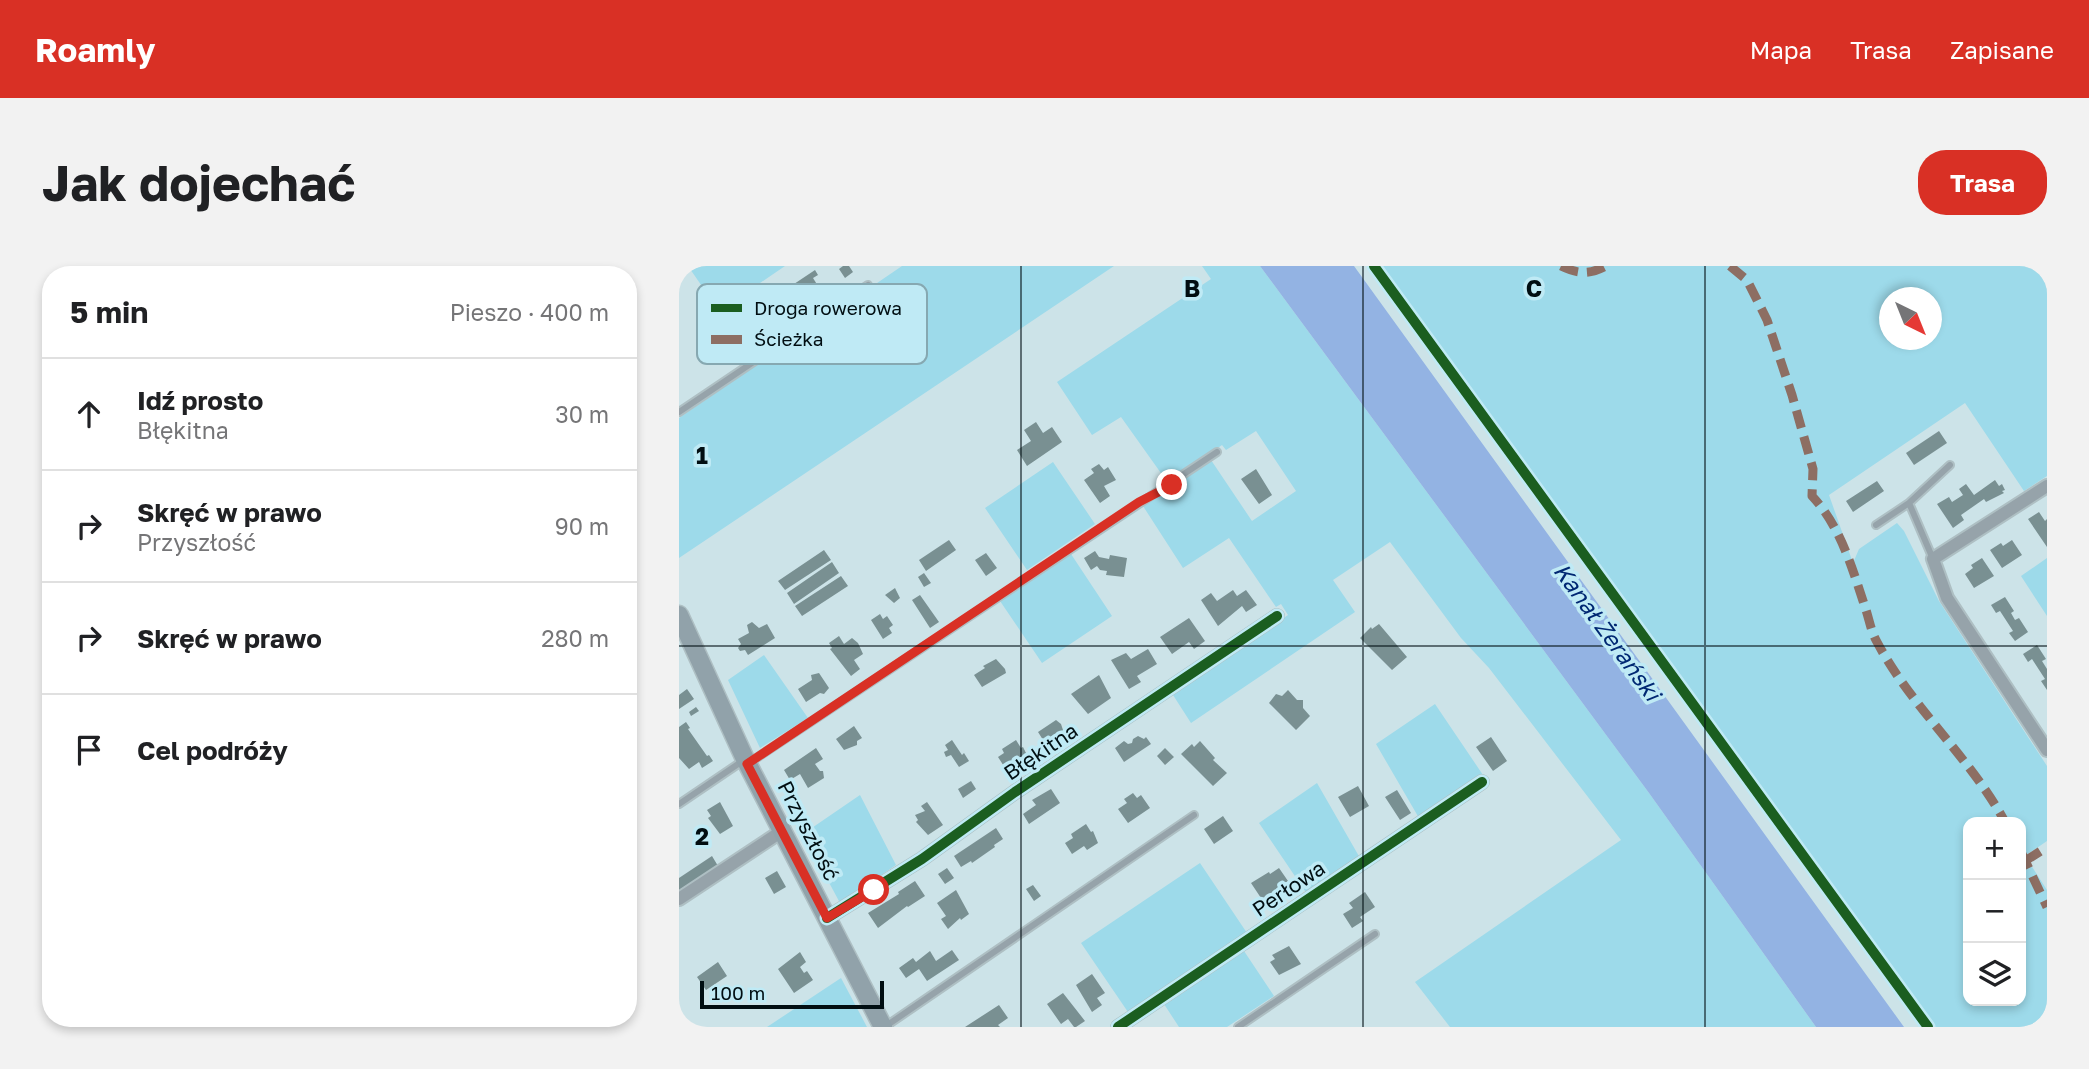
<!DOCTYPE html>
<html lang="pl">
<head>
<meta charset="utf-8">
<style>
	body { margin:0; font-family:"Golos Text",sans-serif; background:#f2f2f2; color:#202124 }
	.controls { position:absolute; right:21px; bottom:21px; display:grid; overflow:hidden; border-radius:14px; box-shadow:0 4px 10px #0003 }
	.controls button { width:63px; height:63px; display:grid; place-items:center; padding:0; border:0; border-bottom:2px solid #e0e0e0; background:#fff; color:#202124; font:35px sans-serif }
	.compass { position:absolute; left:1200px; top:21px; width:63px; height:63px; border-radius:50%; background:#fff; box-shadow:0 4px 10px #0003; rotate:137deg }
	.scale { position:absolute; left:21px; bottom:18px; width:184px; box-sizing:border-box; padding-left:7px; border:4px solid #010e12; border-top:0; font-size:19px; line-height:24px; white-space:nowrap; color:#010e12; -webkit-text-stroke:5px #bfeaf5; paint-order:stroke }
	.stop { position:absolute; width:21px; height:21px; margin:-16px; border:5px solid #d93025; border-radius:50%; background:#fff }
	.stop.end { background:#d93025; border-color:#fff; box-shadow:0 2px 7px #0008 }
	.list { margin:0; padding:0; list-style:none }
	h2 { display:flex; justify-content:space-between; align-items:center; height:91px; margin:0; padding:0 28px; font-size:30px }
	h2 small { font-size:23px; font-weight:400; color:#757577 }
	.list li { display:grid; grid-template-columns:46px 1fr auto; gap:21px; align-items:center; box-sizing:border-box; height:112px; padding:0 28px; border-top:2px solid #e0e0e0 }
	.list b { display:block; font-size:26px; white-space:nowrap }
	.list p { margin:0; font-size:23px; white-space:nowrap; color:#757577 }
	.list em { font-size:23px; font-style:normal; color:#757577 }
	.icon { flex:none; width:38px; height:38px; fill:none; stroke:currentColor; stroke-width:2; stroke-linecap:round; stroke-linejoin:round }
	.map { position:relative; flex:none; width:1368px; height:761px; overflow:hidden; border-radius:28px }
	header { display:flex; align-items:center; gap:42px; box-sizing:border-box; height:98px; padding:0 35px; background:#d93025; color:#fff }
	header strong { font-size:33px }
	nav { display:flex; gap:38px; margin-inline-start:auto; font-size:24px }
	.intro { display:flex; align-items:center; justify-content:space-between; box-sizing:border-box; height:168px; padding:0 42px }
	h1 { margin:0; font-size:49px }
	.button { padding:18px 32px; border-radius:28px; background:#d93025; color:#fff; font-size:24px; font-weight:700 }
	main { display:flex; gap:42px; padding:0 42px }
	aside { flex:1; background:#fff; border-radius:28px; box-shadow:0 4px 10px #0003 }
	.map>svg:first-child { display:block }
</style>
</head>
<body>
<header>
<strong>Roamly</strong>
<nav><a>Mapa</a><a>Trasa</a><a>Zapisane</a></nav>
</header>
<div class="intro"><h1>Jak dojechać</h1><a class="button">Trasa</a></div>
<main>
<aside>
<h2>5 min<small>Pieszo · 400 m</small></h2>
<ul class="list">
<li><svg class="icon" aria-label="ahead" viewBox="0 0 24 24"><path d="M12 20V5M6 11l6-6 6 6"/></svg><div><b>Idź prosto</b><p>Błękitna</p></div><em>30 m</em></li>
<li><svg class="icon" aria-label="right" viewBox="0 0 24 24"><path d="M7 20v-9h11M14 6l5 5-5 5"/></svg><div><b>Skręć w prawo</b><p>Przyszłość</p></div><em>90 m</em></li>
<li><svg class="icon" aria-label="right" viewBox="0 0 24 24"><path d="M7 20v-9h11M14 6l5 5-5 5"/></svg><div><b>Skręć w prawo</b></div><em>280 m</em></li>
<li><svg class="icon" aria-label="arrive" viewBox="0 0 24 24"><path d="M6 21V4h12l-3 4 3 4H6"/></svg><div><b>Cel podróży</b></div></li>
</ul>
</aside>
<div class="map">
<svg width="1368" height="761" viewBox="0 0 1368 761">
	<rect width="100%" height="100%" fill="#cce3e8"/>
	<!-- green -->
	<path fill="#9ddaea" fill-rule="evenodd" d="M9 0H106L40 45Z
		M223 0H435L0 292V152Z
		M523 0H581L970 527 1137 761H771L736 716 942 574 810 402 782 372 711 276 654 314 676 346 512 457 494 429 609 349 602 338 597 341 550 272 504 302 464 240 532 194 573 255 617 225 577 165 547 184 543 179 489 217 442 151 413 169 378 116 532 13Z
		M701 0H1368V210L1345 225 1286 137 1150 229 1174 297 1180 283 1218 257 1225 265 1260 335 1368 500V575L1346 590 1368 624V761H1255ZM1210 32H1252V74H1210ZM1289 556H1342V735H1289Z
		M374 196 416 258 348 304 306 242Z
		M392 288 433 350 363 397 321 335Z
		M1368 292V350L1342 310Z
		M85 389 129 452 81 482 49 414Z
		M756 438 804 509 740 552 697 478Z
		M638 517 681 592 628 628 580 557Z
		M181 529 217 599 161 637 124 568Z
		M521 597 568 667 451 749 402 677Z
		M563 682 595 730 548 761H500L483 735Z
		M162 712 188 761H88Z"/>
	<!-- water -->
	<path fill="#93b3e3" d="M581 0H675L1225 761H1137L970 527Z"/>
	<!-- building -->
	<path fill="#799092" d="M164 0H170L174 6 166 12 160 3Z
		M136 4 139 9 134 12 149 36 146 38 145 36 133 43 130 38 128 39 122 31 124 29 115 18Z
		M357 156 364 167 373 161 383 176 348 200 338 184 352 175 345 164Z
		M1260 165 1268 177 1235 199 1227 187Z
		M420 198 425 204 429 201 437 214 425 220 431 230 421 237 405 214 415 207 412 203Z
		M577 203 593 229 580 238 562 213Z
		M1316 214 1320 220 1323 218 1326 224 1323 225 1325 227 1307 236 1305 233 1282 249 1285 254 1274 262 1258 238 1270 231 1273 236 1284 229 1280 223 1287 218 1295 229Z
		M1198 215 1205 225 1174 246 1167 235Z
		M1360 246 1366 255 1368 253V281L1349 253Z
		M270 274 277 284 247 305 240 294Z
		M1333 274 1343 289 1323 302 1311 284 1322 277 1324 280Z
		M145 284 152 294 106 324 99 315Z
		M416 285 420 291 430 293 431 289 448 292 445 311 427 309 428 305 421 304 418 300 412 304 405 292Z
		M307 287 318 302 307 310 296 294Z
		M1303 292 1315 310 1295 322 1286 308 1294 302 1292 299Z
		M153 296 160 307 115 338 108 327Z
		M245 307 252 317 245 321 239 311Z
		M162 310 169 320 123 350 116 340Z
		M216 322 221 332 215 337 206 329Z
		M554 324 558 330 567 324 578 339 567 346 563 340 539 360 522 334 532 327 538 335Z
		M241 329 260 356 251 362 233 334Z
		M1326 331 1335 345 1332 347 1336 354 1340 352 1349 366 1336 375 1330 367 1334 365 1321 345 1317 347 1312 339Z
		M201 348 204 353 208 350 214 359 210 362 213 367 204 373 192 354Z
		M510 352 526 375 515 383 510 376 493 388 481 371Z
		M73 356 80 362 88 358 96 372 69 389 66 384 61 385 59 382 62 378 59 373 70 367 68 359Z
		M700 358 728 391 713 404 681 372 692 361 693 363Z
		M160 370 165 378 173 372 179 377 184 388 175 394 181 403 172 410 151 383 153 382 150 377Z
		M1358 379 1367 393 1363 395 1368 403V424L1362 415 1366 413 1353 393 1349 396 1344 388Z
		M469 383 478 398 458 410 462 416 450 423 432 394 447 387 452 393Z
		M317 393 326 403 327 407 303 421 295 409 306 402 304 400Z
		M140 407 150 422 145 428 141 427 127 436 119 423 133 414 132 409Z
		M420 409 432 432 409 448 392 428Z
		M8 423 15 433 0 443V429Z
		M609 424 618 434H624V442L631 450 617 464 590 437 597 428 603 430Z
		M17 441 20 445 12 450 10 446Z
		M377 454 382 458 385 467 366 477 359 466Z
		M7 456 11 462 9 463 28 490 30 489 34 495 23 502 20 496 10 503 0 492V461Z
		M175 460 183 472 178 475V479L165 484 157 473Z
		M459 470 465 473 467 471 472 478 445 496 436 482 445 475 449 478 453 477 454 473Z
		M812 471 828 495 814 505 797 481Z
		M273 474 283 489 285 487 290 495 280 501 272 489 267 491 265 486 269 484 266 479Z
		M337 474 342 482 344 481 351 495 337 504 334 501 328 505 319 491 325 487 323 483Z
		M521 475 536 492 534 494 548 507 534 520 502 488 513 478 515 481Z
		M137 482 144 493 136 498 141 505H144L145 512 129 522 121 508 111 514 105 504Z
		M486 482 495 491 486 499 478 490Z
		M292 515 297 523 284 532 279 523Z
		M679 520 690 540 671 551 659 531Z
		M372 523 381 537 350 558 344 548 357 539 353 534Z
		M718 524 732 547 721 554 706 531Z
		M454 527 458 532 462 529 471 542 449 557 439 543 448 537 445 533Z
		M41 536 54 560 41 568 29 552 32 550 28 544Z
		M248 536 264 559 249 569 237 556 239 554 236 549 246 545 242 540Z
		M544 550 554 565 535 578 525 563Z
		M407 558 412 566 414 565 419 577 408 584 405 580 393 588 386 577 394 572 392 568Z
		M317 562 324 573 315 579 316 581 293 597 292 595 282 601 275 590Z
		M33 590 39 600 0 627V612Z
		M268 602 275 612 266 618 259 608Z
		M600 602 609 615 600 621 601 623 584 635 572 617 590 606 591 608Z
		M98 605 107 621 95 628 86 612Z
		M236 615 246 630 229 641 228 640 199 662 189 647 220 628 219 626Z
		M354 619 362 630 355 635 347 623Z
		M277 624 290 648 282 654 281 652 269 663 262 653 267 650 258 637Z
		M686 626 696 641 681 651 684 655 673 662 664 648 674 642 670 637Z
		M610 680 622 698 600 709 591 696 596 693 593 689Z
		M273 684 280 694 248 715 240 703 227 712 220 702 234 692 237 696 251 685 257 695Z
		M121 686 127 696 121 701 125 707 128 705 134 714 115 727 99 703Z
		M39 696 48 710 27 724 18 711Z
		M413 708 426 727 418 732 423 739 413 746 397 719Z
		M384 727 406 755 397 761H395L389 753 382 758 368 738Z
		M320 739 329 752 319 759 321 761H286Z"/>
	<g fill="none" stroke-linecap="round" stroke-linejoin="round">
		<!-- lane casing -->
		<g stroke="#aebfc3" stroke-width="10">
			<path id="lane" d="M0 146 189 19
				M1230 237 1254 293
				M1197 259 1230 237 1271 199
				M70 497 538 186
				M0 538 65 494
				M207 760 515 549
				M559 761 696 668"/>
		</g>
		<!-- street casing -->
		<g stroke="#aebfc3" stroke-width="16">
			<path id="street" d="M1368 220 1254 293 1268 332 1368 484
				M0 633 103 565
				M148 652 243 593 336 526 598 350
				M439 761 803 516"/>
		</g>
		<!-- secondary casing -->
		<g stroke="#aebfc3" stroke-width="21">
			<path id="secondary" d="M0 349 66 493 204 761"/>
		</g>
		<!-- lane -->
		<use href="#lane" stroke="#96a3aa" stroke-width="6"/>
		<!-- street -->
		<use href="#street" stroke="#96a3aa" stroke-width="12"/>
		<!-- secondary -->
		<use href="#secondary" stroke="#91a2aa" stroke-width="18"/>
		<!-- quiet -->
		<path stroke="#8d6e63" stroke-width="9" stroke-dasharray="18 9" stroke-linecap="butt" d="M882 0C899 8 910 9 927 0
			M1051 0 1068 14 1088 54 1113 129 1134 203 1133 230C1162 261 1173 302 1186 341 1190 352 1192 366 1198 376 1233 442 1291 491 1326 556
			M1342 586 1368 641
			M1346 595 1368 581"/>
		<!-- cycleway casing -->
		<g stroke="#bfeaf5" stroke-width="15">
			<path id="cycleway" d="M695 0 1249 761
				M148 652 243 593 336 526 598 350
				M439 761 803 516"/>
		</g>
		<!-- cycleway -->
		<use href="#cycleway" stroke="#1b5e20" stroke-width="10"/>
	</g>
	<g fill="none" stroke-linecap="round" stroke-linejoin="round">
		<!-- route -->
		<path stroke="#d93025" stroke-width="9" d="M195 624 148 652 68 498 460 236 493 219"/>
	</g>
	<!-- grid -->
	<path fill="none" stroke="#010e12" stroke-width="2" stroke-opacity="0.55" d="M342 0V761M684 0V761M1026 0V761M0 380H1368"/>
	<g text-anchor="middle" stroke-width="7" stroke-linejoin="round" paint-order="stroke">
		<!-- street labels -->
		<g font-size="21" fill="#010e12" stroke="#bfeaf5">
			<text transform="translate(362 486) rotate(-34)" y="7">Błękitna</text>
			<text transform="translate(129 565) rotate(63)" y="7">Przyszłość</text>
			<text transform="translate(610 623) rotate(-34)" y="7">Perłowa</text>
		</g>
		<!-- water labels -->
		<g font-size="23" font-style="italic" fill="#002873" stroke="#bfeaf5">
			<text transform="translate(928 366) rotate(54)" y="8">Kanał Żerański</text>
		</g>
	</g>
	<!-- legend -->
	<rect x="18" y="18" width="230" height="80" rx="10" fill="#bfeaf5" stroke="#86a8b1" stroke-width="2"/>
	<rect x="32" y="38" width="31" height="8" fill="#1b5e20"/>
	<rect x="32" y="69" width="31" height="9" fill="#8d6e63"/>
	<g font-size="19" fill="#010e12">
		<text x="75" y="49">Droga rowerowa</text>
		<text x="75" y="80">Ścieżka</text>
	</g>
	<g font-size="23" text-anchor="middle" font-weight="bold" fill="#010e12" stroke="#bfeaf5" stroke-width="7" stroke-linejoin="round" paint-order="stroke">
		<text x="513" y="31">B</text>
		<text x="855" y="31">C</text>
		<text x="23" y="198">1</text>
		<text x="23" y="579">2</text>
	</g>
</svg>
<div class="controls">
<button>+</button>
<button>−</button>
<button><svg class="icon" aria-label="layers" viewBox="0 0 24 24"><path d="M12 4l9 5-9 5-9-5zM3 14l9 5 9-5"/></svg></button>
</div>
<svg class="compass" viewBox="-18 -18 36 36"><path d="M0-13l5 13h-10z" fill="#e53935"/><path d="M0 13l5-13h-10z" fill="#757577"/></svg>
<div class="scale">100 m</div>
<div class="stop" style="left:195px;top:624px"></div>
<div class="stop end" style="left:493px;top:219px"></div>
</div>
</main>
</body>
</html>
